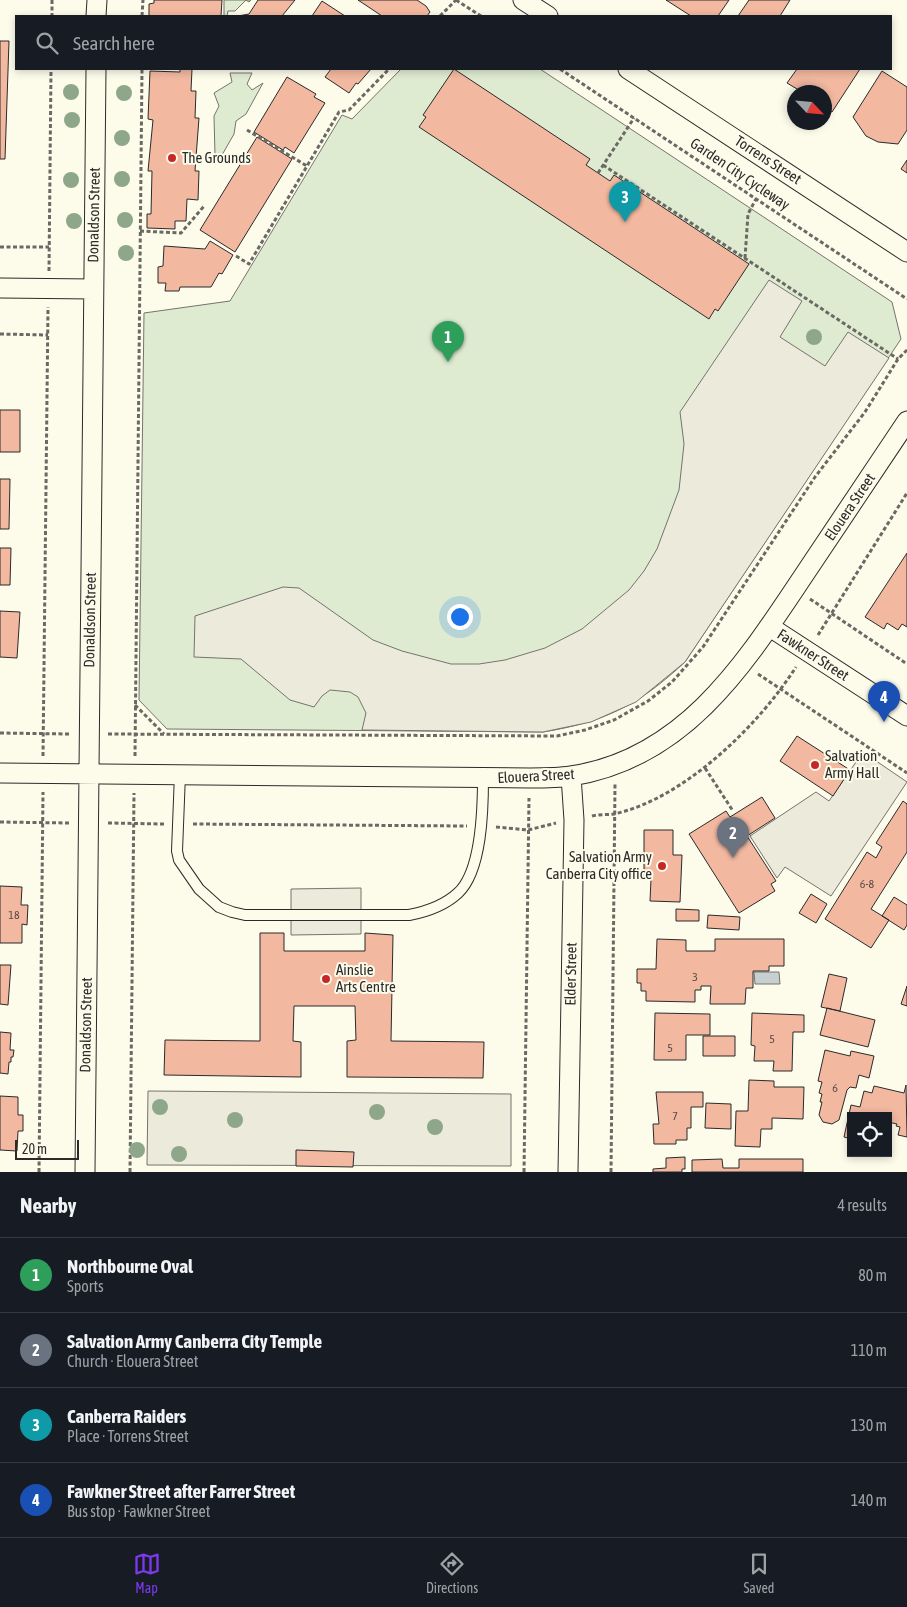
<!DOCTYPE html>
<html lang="en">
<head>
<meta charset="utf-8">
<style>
	body { margin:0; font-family:"Asap Condensed",sans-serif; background:#20242c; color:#f1f3f6 }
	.controls { position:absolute; right:15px; bottom:15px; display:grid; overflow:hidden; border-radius:0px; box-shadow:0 2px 8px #0003 }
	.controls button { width:45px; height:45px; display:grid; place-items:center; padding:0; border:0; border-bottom:1px solid #363941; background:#171b24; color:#f1f3f6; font:25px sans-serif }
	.compass { position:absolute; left:787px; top:85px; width:45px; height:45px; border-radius:50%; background:#171b24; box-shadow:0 2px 8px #0003; rotate:116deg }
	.scale { position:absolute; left:15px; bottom:12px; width:64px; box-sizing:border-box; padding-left:5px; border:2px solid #2b2b2b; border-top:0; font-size:14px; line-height:18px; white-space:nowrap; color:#2b2b2b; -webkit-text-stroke:4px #fdfbea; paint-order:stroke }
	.you { position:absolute; left:459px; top:616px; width:18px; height:18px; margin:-12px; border:4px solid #fff; border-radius:50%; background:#1a73e8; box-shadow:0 0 0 8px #1a73e833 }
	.badge { display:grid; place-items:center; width:32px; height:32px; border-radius:50%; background:#7c3aed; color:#fff; font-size:16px; font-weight:700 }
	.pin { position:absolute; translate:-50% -41px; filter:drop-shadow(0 1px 2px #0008) }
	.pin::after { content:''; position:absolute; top:26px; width:18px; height:15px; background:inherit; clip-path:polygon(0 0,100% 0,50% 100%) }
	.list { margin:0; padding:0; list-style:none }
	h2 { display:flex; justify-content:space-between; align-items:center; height:65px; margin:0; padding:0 20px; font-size:21px }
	h2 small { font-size:16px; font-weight:400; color:#9ea1a6 }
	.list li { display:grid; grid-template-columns:32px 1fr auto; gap:15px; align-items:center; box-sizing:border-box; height:75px; padding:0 20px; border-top:1px solid #363941 }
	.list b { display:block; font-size:19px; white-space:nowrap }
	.list p { margin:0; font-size:16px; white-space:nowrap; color:#9ea1a6 }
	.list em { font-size:16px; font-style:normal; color:#9ea1a6 }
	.icon { flex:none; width:28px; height:28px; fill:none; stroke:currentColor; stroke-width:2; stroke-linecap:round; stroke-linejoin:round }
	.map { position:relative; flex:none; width:907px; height:1172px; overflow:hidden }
	.search { position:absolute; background:#171b24; box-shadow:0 2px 8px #0003; left:15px; right:15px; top:15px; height:55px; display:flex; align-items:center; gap:12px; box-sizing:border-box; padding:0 18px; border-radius:0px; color:#9ea1a6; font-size:19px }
	.sheet { height:365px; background:#171b24 }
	nav { display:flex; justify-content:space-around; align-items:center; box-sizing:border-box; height:70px; border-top:1px solid #363941; background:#171b24; font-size:14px; color:#9ea1a6 }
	nav a { display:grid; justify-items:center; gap:2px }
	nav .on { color:#7c3aed }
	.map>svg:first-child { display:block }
</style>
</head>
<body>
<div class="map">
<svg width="907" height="1172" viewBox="0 0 907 1172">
	<rect width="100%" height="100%" fill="#fdfbea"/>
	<!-- green -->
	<path fill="#deebd1" stroke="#74746e" d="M224 0H251L249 2 246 0 235 11H228L227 16H224Z
		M401 69H540L892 302 901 339 685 662C639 705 605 722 543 732L167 729 139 700 144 313 230 301 342 115 352 119Z
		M230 73H252L247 84 252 90 263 83 246 114 236 121 234 134 222 155H215L214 116 219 106 214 93 232 82Z"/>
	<!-- parking -->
	<path fill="#eceadb" stroke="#74746e" d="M769 280 802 301 780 337 825 366 848 332 889 358 685 662 636 702 591 722 543 732 362 730 366 713 358 697 350 692 330 690 322 696 314 707 290 700 241 659 194 657 195 616 283 587 299 588 373 640 402 651 451 664H479L505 660 545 648 582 629 629 590 644 571 657 549 679 490 684 444 680 412Z
		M863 752 907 782 831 896 785 867 777 878 750 836 816 792 829 801Z
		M361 888V934L291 935V889Z
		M148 1091 511 1094V1166L147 1165Z"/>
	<!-- water -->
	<path fill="#c7d0d0" stroke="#74746e" d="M754 972H779L780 984H755Z"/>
	<!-- building -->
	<path fill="#f2b8a0" stroke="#2b2b2b" d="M154 0H222L221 16H149V4L154 3Z
		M258 0H295L282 16H238L249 14Z
		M358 0H417L426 6 430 12 427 16H382Z
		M666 0H729L718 16H691Z
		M749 0H790L780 16H738Z
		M322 1 345 16H312Z
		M0 41H9L5 159H0Z
		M180 69H192L191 91H196L195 118H199L195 171H199L198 200 187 199 186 221H175V229L147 228V214H151L152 171H148L153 120 148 119 150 71 180 72Z
		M331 69H371L358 84 356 83 349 93 325 77Z
		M454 69 590 159 586 165 610 181 614 175 749 264 718 311 715 309 709 319 419 127 426 117 423 115Z
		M797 69H860L832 112 824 108V92H802L787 83Z
		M882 71 907 87V130L898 144 878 142 866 136 853 117Z
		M287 77 316 94 314 97 325 103 294 153 285 147 283 150 254 132Z
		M257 137 292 159 235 252 200 230Z
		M907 160V173L901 169Z
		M210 241 233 255 222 274 219 273 211 287H180L179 291H165L166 283H158V267L163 266 164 246 205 249Z
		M0 410H20V452H0Z
		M0 479H10L9 529H0Z
		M0 548H11L10 585H0Z
		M907 553V627L902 624 898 630 887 623 884 629 865 617Z
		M0 611 20 612 17 658 0 657Z
		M797 736 850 770 833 796 780 761Z
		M762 797 775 818 747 836 776 881 771 884 775 891 739 913 689 834 726 811 730 817Z
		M903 801 907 804V852L871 909 889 920 871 948 825 919 867 852 876 858 882 847 876 843Z
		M644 830H673V855H682L680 902 650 901 651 879 644 876Z
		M0 886 22 887 21 905H28L27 925 22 924V943H0Z
		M811 894 827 904 816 923 799 913Z
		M894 897 907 905V925L904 930 882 916Z
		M676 909 699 910V921H676Z
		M708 915 740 917 739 930 707 928Z
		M260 933H284V951H365V933L393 935 391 1041 484 1042 483 1078 347 1077V1041L356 1040 355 1006H294L293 1041 301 1042V1077L164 1075 165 1040 260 1041Z
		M657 939 686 940V951H715V939H784V966H769V971H753V988H746L745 1004H710L711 986H701V990H695V1002L646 1001V991H641V983H637V969H656Z
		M0 965H11L8 1005 0 1004Z
		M829 974 847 978 840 1011 821 1007Z
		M907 986V1006L901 1004Z
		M827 1008 875 1020 868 1047 820 1035Z
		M655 1013 710 1014V1035H686V1060H654Z
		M752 1013 804 1015V1032H793L792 1071H773L774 1061H754L755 1046 751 1045Z
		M0 1032 11 1033 10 1050H14L13 1057H11V1062H9L8 1074 0 1073Z
		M703 1036H735V1056H703Z
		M825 1050 850 1056 851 1051 874 1056 869 1078 859 1075 856 1088 850 1087 847 1090 839 1120 832 1124 823 1122 819 1115 822 1102H820L822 1094 819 1093 822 1082 818 1081Z
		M749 1080 774 1081V1087H804L803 1119 772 1118V1129H761L760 1147 735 1146 736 1111H748Z
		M906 1085 907 1137 898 1135 900 1127 896 1126 897 1124 888 1122V1116H851V1139L844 1137 851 1105 860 1107 864 1091 872 1093 874 1086 904 1093Z
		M656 1092H703V1107H691V1128H687V1140H676V1144H654L653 1124H659Z
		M0 1096 18 1097V1115H23V1131H18L17 1151 0 1150Z
		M706 1103 731 1104V1129L705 1128Z
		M296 1150 354 1152 353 1167 296 1166Z
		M685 1157V1169H682V1172H653V1169L666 1168V1158Z
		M722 1159 723 1168H739V1159H803V1172H692V1160Z"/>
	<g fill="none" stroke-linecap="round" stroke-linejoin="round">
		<!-- service casing -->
		<g stroke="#2b2b2b" stroke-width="12">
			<path id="service" d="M180 774 177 851 179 860 199 889 219 907 232 912 245 915H409C425 912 445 905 458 893 482 871 483 809 483 778"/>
		</g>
		<!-- minor casing -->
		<g stroke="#2b2b2b" stroke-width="21">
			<path id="minor" d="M523 0 548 16
				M96 16 97 0
				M628 69 907 252
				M0 288 93 289
				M770 627 907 716
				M0 773 530 778C543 778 558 778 571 776 684 759 744 665 802 578 837 526 872 473 907 421
				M85 1172 96 69
				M568 1172 574 820 571 776"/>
		</g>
		<!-- path -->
		<path stroke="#6a6964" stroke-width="3" stroke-dasharray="4 2.5" stroke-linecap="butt" d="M52 0V16
			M456 0 481 16
			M142 16 143 0
			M440 16 456 0
			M560 69 907 299
			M247 130 307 166
			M603 165 898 359
			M598 173 634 118
			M140 231 181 233 205 205
			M0 247H49
			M236 256 249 264 339 112 349 110 389 69
			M745 258 748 214 756 199
			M49 271 51 69
			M0 334 48 335
			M810 599 907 664
			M818 635 907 493
			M758 674 907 773
			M135 705 164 734
			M0 733 69 734
			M108 734 557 736 585 730 614 720 648 701 672 682 703 647 815 477 865 412 898 359 907 350
			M43 756 48 307
			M135 756 142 69
			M705 768 733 811
			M592 816C599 814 607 815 614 814 684 799 759 725 796 667
			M0 822 69 823
			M108 823 164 824
			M193 824 467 826
			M496 827 528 830 556 823
			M39 1172 43 792
			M130 1172 134 793
			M524 1172 529 798
			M611 1172 615 784"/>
		<!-- service -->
		<use href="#service" stroke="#fdfbea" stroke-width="10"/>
		<!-- minor -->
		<use href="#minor" stroke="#fdfbea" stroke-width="19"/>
	</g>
	<!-- trees -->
	<g fill="#8ea78a">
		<circle cx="71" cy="92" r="8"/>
		<circle cx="124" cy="93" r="8"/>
		<circle cx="72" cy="120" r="8"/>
		<circle cx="122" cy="138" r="8"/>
		<circle cx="122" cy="179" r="8"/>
		<circle cx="71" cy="180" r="8"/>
		<circle cx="125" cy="220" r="8"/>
		<circle cx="74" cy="221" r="8"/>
		<circle cx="126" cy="253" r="8"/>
		<circle cx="814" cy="337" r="8"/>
		<circle cx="160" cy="1107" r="8"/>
		<circle cx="377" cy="1112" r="8"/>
		<circle cx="235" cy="1120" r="8"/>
		<circle cx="435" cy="1127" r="8"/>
		<circle cx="137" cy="1150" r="8"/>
		<circle cx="179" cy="1154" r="8"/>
	</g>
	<!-- markers -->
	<g fill="#c62828" stroke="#fdfbea" stroke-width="2">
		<circle cx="172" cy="158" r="5"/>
		<circle cx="815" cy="765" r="5"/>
		<circle cx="662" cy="866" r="5"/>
		<circle cx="326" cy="979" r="5"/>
	</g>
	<g text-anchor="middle" stroke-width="4" stroke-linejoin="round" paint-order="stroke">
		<!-- number labels -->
		<g font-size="12" fill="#5d4e48">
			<text x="867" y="888">6-8</text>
			<text x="14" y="919">18</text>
			<text x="695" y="981">3</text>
			<text x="772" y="1043">5</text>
			<text x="670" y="1052">5</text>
			<text x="835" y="1092">6</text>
			<text x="675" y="1120">7</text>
		</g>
		<!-- poi labels -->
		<g font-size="15" fill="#2b2b2b" stroke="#fdfbea" text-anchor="start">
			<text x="182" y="163">The Grounds</text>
			<text x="825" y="761">Salvation<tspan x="825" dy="17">Army Hall</tspan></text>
			<text x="652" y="862" text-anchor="end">Salvation Army<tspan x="652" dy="17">Canberra City office</tspan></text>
			<text x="336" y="975">Ainslie<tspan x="336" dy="17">Arts Centre</tspan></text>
		</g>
		<!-- street labels -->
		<g font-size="15" fill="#2b2b2b" stroke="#fdfbea">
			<text transform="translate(768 160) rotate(33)" y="5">Torrens Street</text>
			<text transform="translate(740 174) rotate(34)" y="5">Garden City Cycleway</text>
			<text transform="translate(94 215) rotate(-89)" y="5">Donaldson Street</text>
			<text transform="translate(850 507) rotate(-56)" y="5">Elouera Street</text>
			<text transform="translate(90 620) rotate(-89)" y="5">Donaldson Street</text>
			<text transform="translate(813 655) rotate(33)" y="5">Fawkner Street</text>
			<text transform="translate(536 776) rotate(-3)" y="5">Elouera Street</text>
			<text transform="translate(571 974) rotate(-89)" y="5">Elder Street</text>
			<text transform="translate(86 1025) rotate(-89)" y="5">Donaldson Street</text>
		</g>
	</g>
</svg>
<div class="controls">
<button><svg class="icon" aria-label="locate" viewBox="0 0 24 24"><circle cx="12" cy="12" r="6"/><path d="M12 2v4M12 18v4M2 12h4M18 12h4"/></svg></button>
</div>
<svg class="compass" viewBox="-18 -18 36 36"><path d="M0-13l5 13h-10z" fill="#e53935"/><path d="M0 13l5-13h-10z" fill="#9ea1a6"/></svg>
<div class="scale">20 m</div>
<div class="you"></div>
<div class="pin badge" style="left:448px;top:362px;background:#2e9e5b">1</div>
<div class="pin badge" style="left:733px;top:858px;background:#6b7280">2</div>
<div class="pin badge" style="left:625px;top:222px;background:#0f9aa8">3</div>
<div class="pin badge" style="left:884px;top:722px;background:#1a4fb4">4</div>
<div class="search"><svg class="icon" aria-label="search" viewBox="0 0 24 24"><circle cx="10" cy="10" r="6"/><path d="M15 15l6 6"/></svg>Search here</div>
</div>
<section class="sheet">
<h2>Nearby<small>4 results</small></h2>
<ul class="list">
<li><span class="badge" style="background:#2e9e5b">1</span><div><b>Northbourne Oval</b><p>Sports</p></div><em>80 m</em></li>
<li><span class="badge" style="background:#6b7280">2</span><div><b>Salvation Army Canberra City Temple</b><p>Church · Elouera Street</p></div><em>110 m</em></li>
<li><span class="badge" style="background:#0f9aa8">3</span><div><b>Canberra Raiders</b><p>Place · Torrens Street</p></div><em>130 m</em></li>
<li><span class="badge" style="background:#1a4fb4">4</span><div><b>Fawkner Street after Farrer Street</b><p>Bus stop · Fawkner Street</p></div><em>140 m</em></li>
</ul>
</section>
<nav>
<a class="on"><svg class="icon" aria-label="map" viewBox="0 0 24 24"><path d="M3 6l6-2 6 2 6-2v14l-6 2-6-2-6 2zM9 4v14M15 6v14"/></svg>Map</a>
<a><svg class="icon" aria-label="directions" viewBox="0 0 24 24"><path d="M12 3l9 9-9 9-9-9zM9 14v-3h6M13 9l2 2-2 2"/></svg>Directions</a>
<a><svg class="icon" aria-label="saved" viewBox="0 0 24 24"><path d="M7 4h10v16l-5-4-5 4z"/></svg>Saved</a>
</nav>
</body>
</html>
